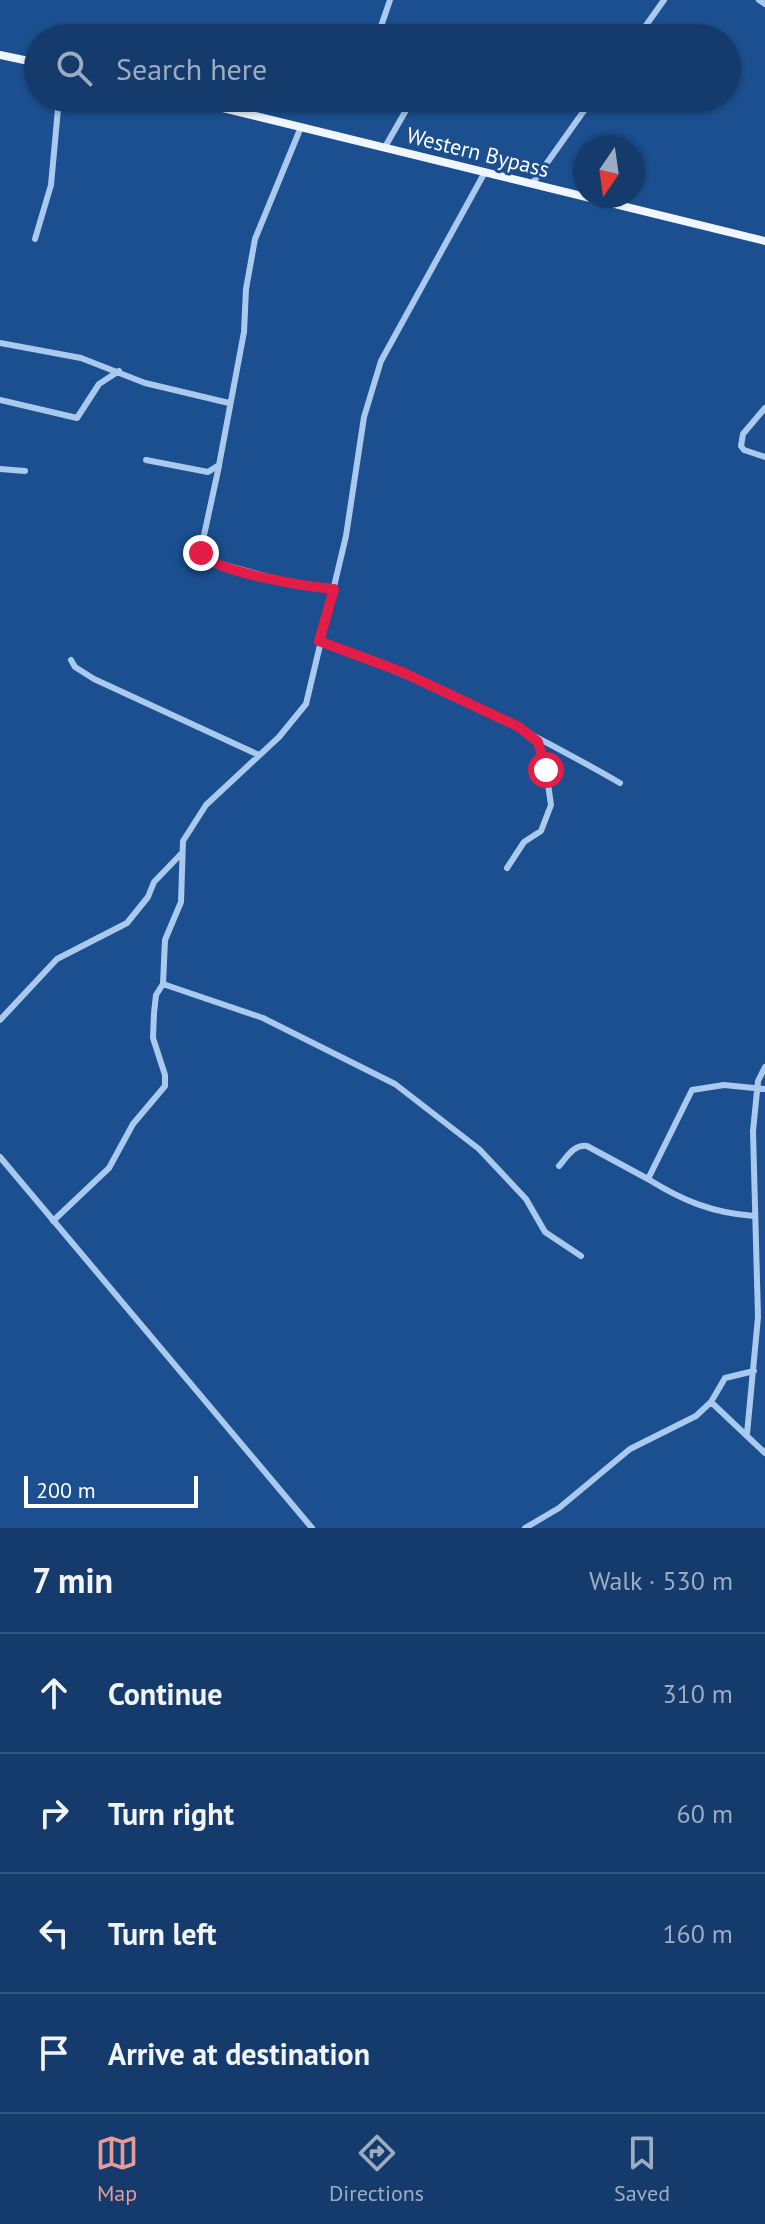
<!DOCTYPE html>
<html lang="en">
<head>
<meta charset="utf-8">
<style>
	body { margin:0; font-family:"PT Sans",sans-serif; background:#1d4271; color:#f1f3f6 }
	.compass { position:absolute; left:573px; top:136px; width:72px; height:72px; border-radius:50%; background:#143b6b; box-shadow:0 2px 6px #0004; rotate:193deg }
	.scale { position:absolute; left:24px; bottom:20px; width:174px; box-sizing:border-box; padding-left:8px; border:4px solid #fff; border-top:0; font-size:22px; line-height:28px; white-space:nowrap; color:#fff; -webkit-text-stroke:6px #1b4f8f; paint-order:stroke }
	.stop { position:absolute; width:24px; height:24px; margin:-18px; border:6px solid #e11d48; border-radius:50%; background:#fff }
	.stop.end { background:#e11d48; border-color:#fff; box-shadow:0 2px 8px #0008 }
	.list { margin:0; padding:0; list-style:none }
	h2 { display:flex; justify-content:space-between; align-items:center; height:104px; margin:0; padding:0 32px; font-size:34px }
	h2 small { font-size:26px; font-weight:400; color:#9dadc1 }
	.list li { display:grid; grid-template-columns:52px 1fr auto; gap:24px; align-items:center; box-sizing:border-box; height:120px; padding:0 32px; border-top:2px solid #33557e }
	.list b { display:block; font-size:30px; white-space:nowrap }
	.list em { font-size:26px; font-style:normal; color:#9dadc1 }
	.icon { flex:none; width:44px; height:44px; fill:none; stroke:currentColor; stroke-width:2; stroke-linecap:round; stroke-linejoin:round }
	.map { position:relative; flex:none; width:765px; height:1528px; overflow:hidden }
	.search { position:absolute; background:#143b6b; box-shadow:0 2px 6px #0004; left:24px; right:24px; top:24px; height:88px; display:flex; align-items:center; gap:20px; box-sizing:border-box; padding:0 28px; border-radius:44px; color:#9dadc1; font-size:30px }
	.sheet { height:584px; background:#143b6b }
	nav { display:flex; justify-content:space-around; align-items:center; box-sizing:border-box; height:112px; border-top:2px solid #33557e; background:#143b6b; font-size:22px; color:#9dadc1 }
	nav a { display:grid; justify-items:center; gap:4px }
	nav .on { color:#e69b98 }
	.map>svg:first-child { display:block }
</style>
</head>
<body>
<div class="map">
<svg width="765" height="1528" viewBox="0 0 765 1528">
	<rect width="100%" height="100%" fill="#1b4f8f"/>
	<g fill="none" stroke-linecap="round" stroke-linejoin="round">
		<!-- minor -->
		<path stroke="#a9c9ee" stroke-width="6" d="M759 0 765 4
			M377 38 390 0
			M637 38 664 0
			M385 147 413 98
			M532 184 593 98
			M35 239 51 185 59 98
			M0 343 81 358 145 383 229 403
			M0 400 77 418 99 384 119 371
			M765 408 743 434 741 446 744 450 765 457
			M146 460 208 472 219 465 244 332 246 289 255 239 301 127
			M219 466 201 549 206 560 287 582 334 589
			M0 469 25 471
			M319 641C424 680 523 727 620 783
			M71 660 75 667 94 679 259 755
			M507 868 524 842 541 831 551 805 546 770 535 738
			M163 984 263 1018 395 1084 479 1149 526 1199 545 1232 581 1256
			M0 1020 57 959 127 923 148 897 154 882 181 854
			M0 1157 312 1528
			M559 1166C567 1157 574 1144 587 1146L648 1179 692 1090 724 1085 765 1089
			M648 1179C683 1201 713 1213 754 1216
			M53 1221 109 1168 133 1124 165 1086V1075L153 1038 154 1013 156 995 163 984 165 940 181 902 183 841 206 805 279 737 306 704 346 536 364 417 381 361 485 172
			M711 1402 765 1453
			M747 1434 758 1317 753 1131 758 1081 765 1067
			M525 1528 559 1508 630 1449 696 1416 711 1402 725 1378 754 1371"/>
		<!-- major -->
		<path stroke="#f0f6ff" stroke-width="8" d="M0 55 38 63
			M182 98 765 241"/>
	</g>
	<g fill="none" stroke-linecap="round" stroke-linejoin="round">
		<!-- route -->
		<path stroke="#e11d48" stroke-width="10" d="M201 553C213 572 310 587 334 589L319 641 402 672 519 727 538 742 546 770"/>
	</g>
	<g text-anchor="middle" stroke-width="6" stroke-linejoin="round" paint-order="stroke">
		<!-- street labels -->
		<g font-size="22" fill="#fff" stroke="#1b4f8f">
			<text transform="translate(478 152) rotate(14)" y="8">Western Bypass</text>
		</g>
	</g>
</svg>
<svg class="compass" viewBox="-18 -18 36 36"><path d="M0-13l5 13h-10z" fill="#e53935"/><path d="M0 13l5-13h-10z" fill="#9dadc1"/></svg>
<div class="scale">200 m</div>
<div class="stop" style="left:546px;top:770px"></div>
<div class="stop end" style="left:201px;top:553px"></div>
<div class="search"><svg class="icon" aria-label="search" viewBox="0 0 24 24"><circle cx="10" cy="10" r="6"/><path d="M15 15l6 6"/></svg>Search here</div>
</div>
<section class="sheet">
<h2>7 min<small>Walk · 530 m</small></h2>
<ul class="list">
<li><svg class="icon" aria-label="ahead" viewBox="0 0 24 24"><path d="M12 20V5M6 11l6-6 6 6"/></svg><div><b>Continue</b></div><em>310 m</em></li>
<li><svg class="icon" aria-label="right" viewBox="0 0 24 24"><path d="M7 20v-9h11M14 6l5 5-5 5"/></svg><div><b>Turn right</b></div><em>60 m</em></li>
<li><svg class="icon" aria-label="left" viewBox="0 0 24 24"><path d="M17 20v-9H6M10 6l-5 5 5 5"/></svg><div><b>Turn left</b></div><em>160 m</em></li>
<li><svg class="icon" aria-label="arrive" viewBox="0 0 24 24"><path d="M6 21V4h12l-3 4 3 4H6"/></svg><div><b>Arrive at destination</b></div></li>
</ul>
</section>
<nav>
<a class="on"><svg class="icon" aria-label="map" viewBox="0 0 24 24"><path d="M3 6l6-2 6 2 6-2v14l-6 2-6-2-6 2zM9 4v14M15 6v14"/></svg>Map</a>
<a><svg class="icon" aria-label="directions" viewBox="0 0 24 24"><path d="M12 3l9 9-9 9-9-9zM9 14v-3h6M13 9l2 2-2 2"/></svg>Directions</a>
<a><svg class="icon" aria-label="saved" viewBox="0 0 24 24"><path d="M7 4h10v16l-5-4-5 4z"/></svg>Saved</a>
</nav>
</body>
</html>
